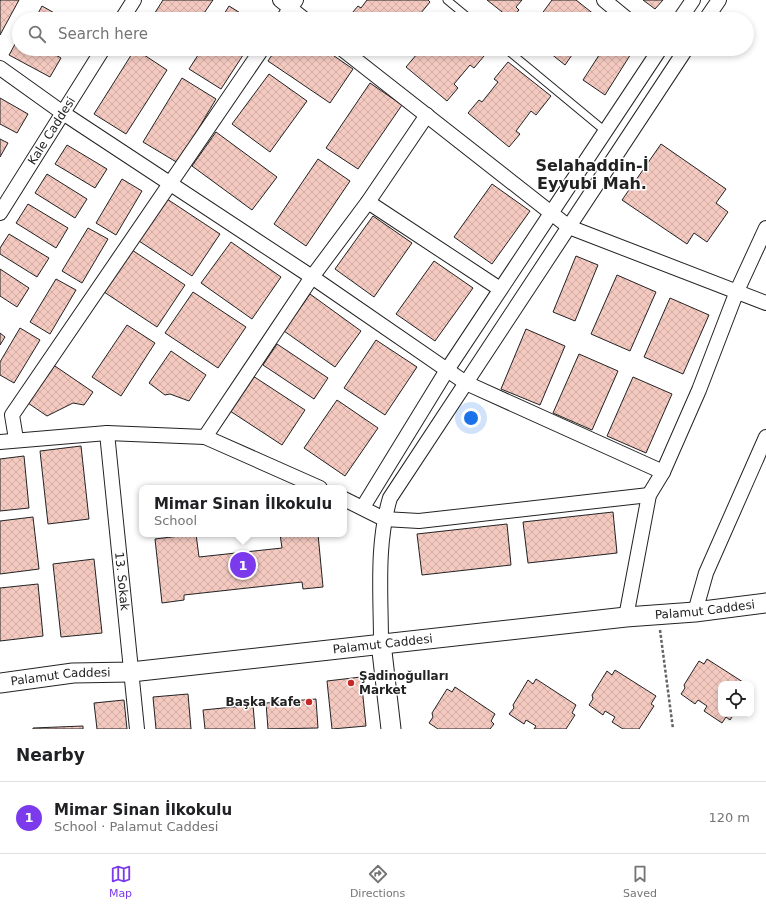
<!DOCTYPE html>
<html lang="en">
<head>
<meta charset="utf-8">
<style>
	body { margin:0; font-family:"DejaVu Sans",sans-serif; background:#f2f2f2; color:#202124 }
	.controls { position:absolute; right:12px; bottom:12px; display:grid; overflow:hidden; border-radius:8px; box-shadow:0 2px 6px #0003 }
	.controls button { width:36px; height:36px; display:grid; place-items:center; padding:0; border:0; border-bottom:1px solid #e0e0e0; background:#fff; color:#202124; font:20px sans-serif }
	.you { position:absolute; left:471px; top:418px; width:14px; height:14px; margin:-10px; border:3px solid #fff; border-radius:50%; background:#1a73e8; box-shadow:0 0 0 6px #1a73e833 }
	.badge { display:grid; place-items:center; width:26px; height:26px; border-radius:50%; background:#7c3aed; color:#fff; font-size:13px; font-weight:700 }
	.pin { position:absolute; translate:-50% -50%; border:2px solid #fff; box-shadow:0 1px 4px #0006 }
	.popup { position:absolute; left:139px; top:485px; width:208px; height:52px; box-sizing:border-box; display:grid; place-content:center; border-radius:8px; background:#fff; filter:drop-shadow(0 1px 3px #0005); font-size:13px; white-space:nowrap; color:#757577 }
	.popup b { font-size:15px; color:#202124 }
	.popup::after { content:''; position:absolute; left:50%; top:100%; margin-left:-8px; border:8px solid transparent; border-top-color:#fff }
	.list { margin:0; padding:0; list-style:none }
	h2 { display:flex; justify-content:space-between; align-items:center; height:52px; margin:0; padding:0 16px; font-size:17px }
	h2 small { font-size:13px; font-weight:400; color:#757577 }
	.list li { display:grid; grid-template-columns:26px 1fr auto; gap:12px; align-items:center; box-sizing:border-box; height:72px; padding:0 16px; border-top:1px solid #e0e0e0 }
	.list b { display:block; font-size:15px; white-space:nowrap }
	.list p { margin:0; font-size:13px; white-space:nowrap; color:#757577 }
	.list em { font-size:13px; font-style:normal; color:#757577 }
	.icon { flex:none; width:22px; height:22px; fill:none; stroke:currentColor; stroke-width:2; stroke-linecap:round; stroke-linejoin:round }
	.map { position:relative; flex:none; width:766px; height:729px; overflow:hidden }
	.search { position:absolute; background:#fff; box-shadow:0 2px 6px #0003; left:12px; right:12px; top:12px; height:44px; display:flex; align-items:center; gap:10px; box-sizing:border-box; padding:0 14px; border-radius:22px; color:#757577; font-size:15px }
	.sheet { height:124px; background:#fff }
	nav { display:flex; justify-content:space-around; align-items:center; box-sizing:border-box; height:56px; border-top:1px solid #e0e0e0; background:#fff; font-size:11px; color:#757577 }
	nav a { display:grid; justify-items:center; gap:2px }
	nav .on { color:#7c3aed }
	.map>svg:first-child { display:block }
</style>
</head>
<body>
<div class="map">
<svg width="766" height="729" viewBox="0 0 766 729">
	<defs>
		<pattern id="building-cross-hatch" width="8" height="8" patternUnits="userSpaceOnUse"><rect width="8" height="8" fill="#f3c9c0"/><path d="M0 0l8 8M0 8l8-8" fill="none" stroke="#d0aca5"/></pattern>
	</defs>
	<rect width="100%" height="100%" fill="#fff"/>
	<!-- building -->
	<path fill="url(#building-cross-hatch)" stroke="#222" d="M0 0H19L0 35Z
		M163 0H213L200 19H151Z
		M367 0H428L430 2 416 19 411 17 409 19H347L358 6 361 8Z
		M487 0H522L516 7 519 10 511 19Z
		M552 0H576L600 19H538Z
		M643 0H663L655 9Z
		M42 6 65 19H35Z
		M229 6 250 19H221Z
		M19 37V49H45L61 58 50 77 9 55Z
		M135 49 167 70 126 134 94 114Z
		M202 49H247L221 89 189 69Z
		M276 49H324L353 69 330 103 268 61Z
		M426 49H488L489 50 474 68 470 65 454 84 458 88 447 101 406 67 417 54 420 56Z
		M545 49H573L570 53 572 55 565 65Z
		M603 49H634L605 95 583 80Z
		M508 62 551 96 536 115 531 111 516 131 520 134 509 147 468 113 479 100 482 102 498 82 494 79Z
		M269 74 307 101 270 152 232 124Z
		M182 78 216 99 178 163 143 142Z
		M370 83 402 105 358 169 326 148Z
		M0 98 28 114 17 133 0 124Z
		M216 132 277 177 252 210 192 166Z
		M0 139 8 143 0 157Z
		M661 144 726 189 716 203 728 212 707 242 694 233 687 244 622 200Z
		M67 145 107 169 95 188 55 164Z
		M318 159 350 181 306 246 274 224Z
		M47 174 87 199 75 218 35 193Z
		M122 179 142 191 116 235 96 223Z
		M492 184 530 211 492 264 454 237Z
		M167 199 220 234 192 276 139 241Z
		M28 204 68 228 56 248 16 223Z
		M373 216 412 243 374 297 335 269Z
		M88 228 108 239 82 283 62 271Z
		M9 234 49 258 37 277 0 254V248Z
		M231 242 281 277 252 319 201 283Z
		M132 250 185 285 157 327 104 292Z
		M576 256 598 265 575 321 553 312Z
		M434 261 473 288 435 341 396 314Z
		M0 269 29 288 17 307 0 296Z
		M617 275 656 292 630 351 591 334Z
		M56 279 76 290 50 334 30 322Z
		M193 292 246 327 218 368 165 333Z
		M310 294 361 331 335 367 284 331Z
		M670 298 709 315 683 374 644 357Z
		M127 325 155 343 121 396 92 377Z
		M20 328 40 340 14 383 0 375V362Z
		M526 329 565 346 540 405 501 389Z
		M0 333 5 337 0 345Z
		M376 340 417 367 385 415 344 388Z
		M277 344 328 378 314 399 263 365Z
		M171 351 206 375 189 401 170 394 165 395 149 383Z
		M579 354 618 371 592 430 553 413Z
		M52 364 93 392 84 405 73 403 47 416 28 403Z
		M253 376 305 410 282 445 230 411Z
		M633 377 672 394 646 453 607 436Z
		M337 400 378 428 345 476 304 448Z
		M81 446 89 519 48 524 40 451Z
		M24 456 29 508 0 511V459Z
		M613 512 617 553 528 563 523 522Z
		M33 517 39 569 0 574V521Z
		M507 524 511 565 422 575 417 534Z
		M196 534 199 557 282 548 280 534H318L323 587 303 589 302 582 184 595V600L162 603 155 539Z
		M94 559 102 633 61 637 53 564Z
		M38 584 43 636 0 641V588Z
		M707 659 746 684H721V714H734L730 720 726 717 722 723 704 711 707 706 698 700 695 704 681 694 685 688 684 685 699 661 704 664Z
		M615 670 656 696 651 704 654 706 639 729H623L612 722 615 717 605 711 603 715 589 705 593 699 592 695 607 671 612 675Z
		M361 677 366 726 332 729 327 681Z
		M536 679 576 705 572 713 575 715 566 729H534L536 726 526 720 524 724 509 714 514 708 513 705 528 680 533 684Z
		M455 687 495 714 491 721 494 724 490 729H438L429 723 433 717 432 713 447 689 452 692Z
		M188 694 191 729H156L153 697Z
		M316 699 318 728 268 729 266 703Z
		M124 700 127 729H97L94 703Z
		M253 705 255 729H205L203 710Z
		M83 726V729H33V728Z"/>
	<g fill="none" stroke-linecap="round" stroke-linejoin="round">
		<!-- lane casing -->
		<g stroke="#222" stroke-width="9">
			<path id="lane" d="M447 0 470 19
				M506 49 605 131"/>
		</g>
		<!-- street casing -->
		<g stroke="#222" stroke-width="16">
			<g id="street">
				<path d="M280 0 304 19"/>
				<path d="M604 0 627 19"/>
				<path d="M122 19 134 0"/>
				<path d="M283 19 296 0"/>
				<path d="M680 19 693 0"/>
				<path d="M706 19 719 0"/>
				<path d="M342 49 569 227 766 303"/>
				<path d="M0 68 63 113 312 277 466 383 663 472"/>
				<path d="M368 202 500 289"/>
				<path id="s1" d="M0 213 103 49"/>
				<path id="s2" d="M107 433 137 729"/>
				<path d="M205 437 312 277 368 202 427 115"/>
				<path d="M16 439 12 415 262 49"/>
				<path d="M0 442 107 433 205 437 320 488"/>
				<path d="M344 499 384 519 419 521 649 495"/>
				<path d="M363 507 447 370 660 49"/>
				<path d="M695 612 706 573 766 437"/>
				<path d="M626 617 649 495 663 472 699 390 737 291 766 228"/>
				<path d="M381 643C381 595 376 545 390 498L686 49"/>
			</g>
		</g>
		<!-- secondary casing -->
		<g stroke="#222" stroke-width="21">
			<g id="secondary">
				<path d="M381 643 391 729"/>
				<path id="s3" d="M0 683 73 673 131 672 626 617 695 612 766 603"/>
			</g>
		</g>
		<!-- path -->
		<path stroke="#646464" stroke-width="2.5" stroke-dasharray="3 2" stroke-linecap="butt" d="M660 630 673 729"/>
		<!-- lane -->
		<use href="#lane" stroke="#fff" stroke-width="7"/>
		<!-- street -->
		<use href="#street" stroke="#fff" stroke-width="14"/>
		<!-- secondary -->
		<use href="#secondary" stroke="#fff" stroke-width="19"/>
	</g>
	<!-- markers -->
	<g fill="#c62828" stroke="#fff" stroke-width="1.5">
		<circle cx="351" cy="683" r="4"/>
		<circle cx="309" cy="702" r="4"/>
	</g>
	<g text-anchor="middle" stroke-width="3" stroke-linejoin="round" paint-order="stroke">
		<!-- street labels -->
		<g font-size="12" fill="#222" stroke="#fff">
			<text dy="4" stroke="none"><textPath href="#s1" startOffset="97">Kale Caddesi</textPath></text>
			<text dy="4" stroke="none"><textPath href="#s2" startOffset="149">13. Sokak</textPath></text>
			<text dy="4" stroke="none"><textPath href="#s3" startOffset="709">Palamut Caddesi</textPath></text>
			<text dy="4" stroke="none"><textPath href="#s3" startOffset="385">Palamut Caddesi</textPath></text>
			<text dy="4" stroke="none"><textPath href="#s3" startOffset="61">Palamut Caddesi</textPath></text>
		</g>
		<!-- poi labels -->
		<g font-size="12" font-weight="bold" fill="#222" stroke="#fff" text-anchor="start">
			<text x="359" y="680">Şadinoğulları<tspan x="359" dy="14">Market</tspan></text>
			<text x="301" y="706" text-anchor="end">Başka Kafe</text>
		</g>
		<!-- district labels -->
		<g font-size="16" font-weight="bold" fill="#222" stroke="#fff">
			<text x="592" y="171">Selahaddin-İ<tspan x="592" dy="18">Eyyubi Mah.</tspan></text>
		</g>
	</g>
</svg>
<div class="controls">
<button><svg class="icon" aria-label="locate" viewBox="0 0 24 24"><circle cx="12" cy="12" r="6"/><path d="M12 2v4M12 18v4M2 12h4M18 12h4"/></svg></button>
</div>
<div class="you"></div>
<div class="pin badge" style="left:243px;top:565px">1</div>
<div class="popup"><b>Mimar Sinan İlkokulu</b>School</div>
<div class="search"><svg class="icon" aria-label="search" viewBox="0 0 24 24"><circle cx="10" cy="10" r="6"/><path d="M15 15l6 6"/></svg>Search here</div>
</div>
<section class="sheet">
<h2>Nearby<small></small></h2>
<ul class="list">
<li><span class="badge">1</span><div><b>Mimar Sinan İlkokulu</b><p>School · Palamut Caddesi</p></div><em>120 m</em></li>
</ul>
</section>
<nav>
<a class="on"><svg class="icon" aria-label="map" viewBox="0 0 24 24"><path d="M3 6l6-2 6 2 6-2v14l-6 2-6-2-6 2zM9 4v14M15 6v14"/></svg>Map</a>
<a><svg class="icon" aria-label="directions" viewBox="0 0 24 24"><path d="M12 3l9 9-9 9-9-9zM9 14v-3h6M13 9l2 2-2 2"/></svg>Directions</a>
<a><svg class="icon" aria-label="saved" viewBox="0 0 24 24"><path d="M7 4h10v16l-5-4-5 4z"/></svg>Saved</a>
</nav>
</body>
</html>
